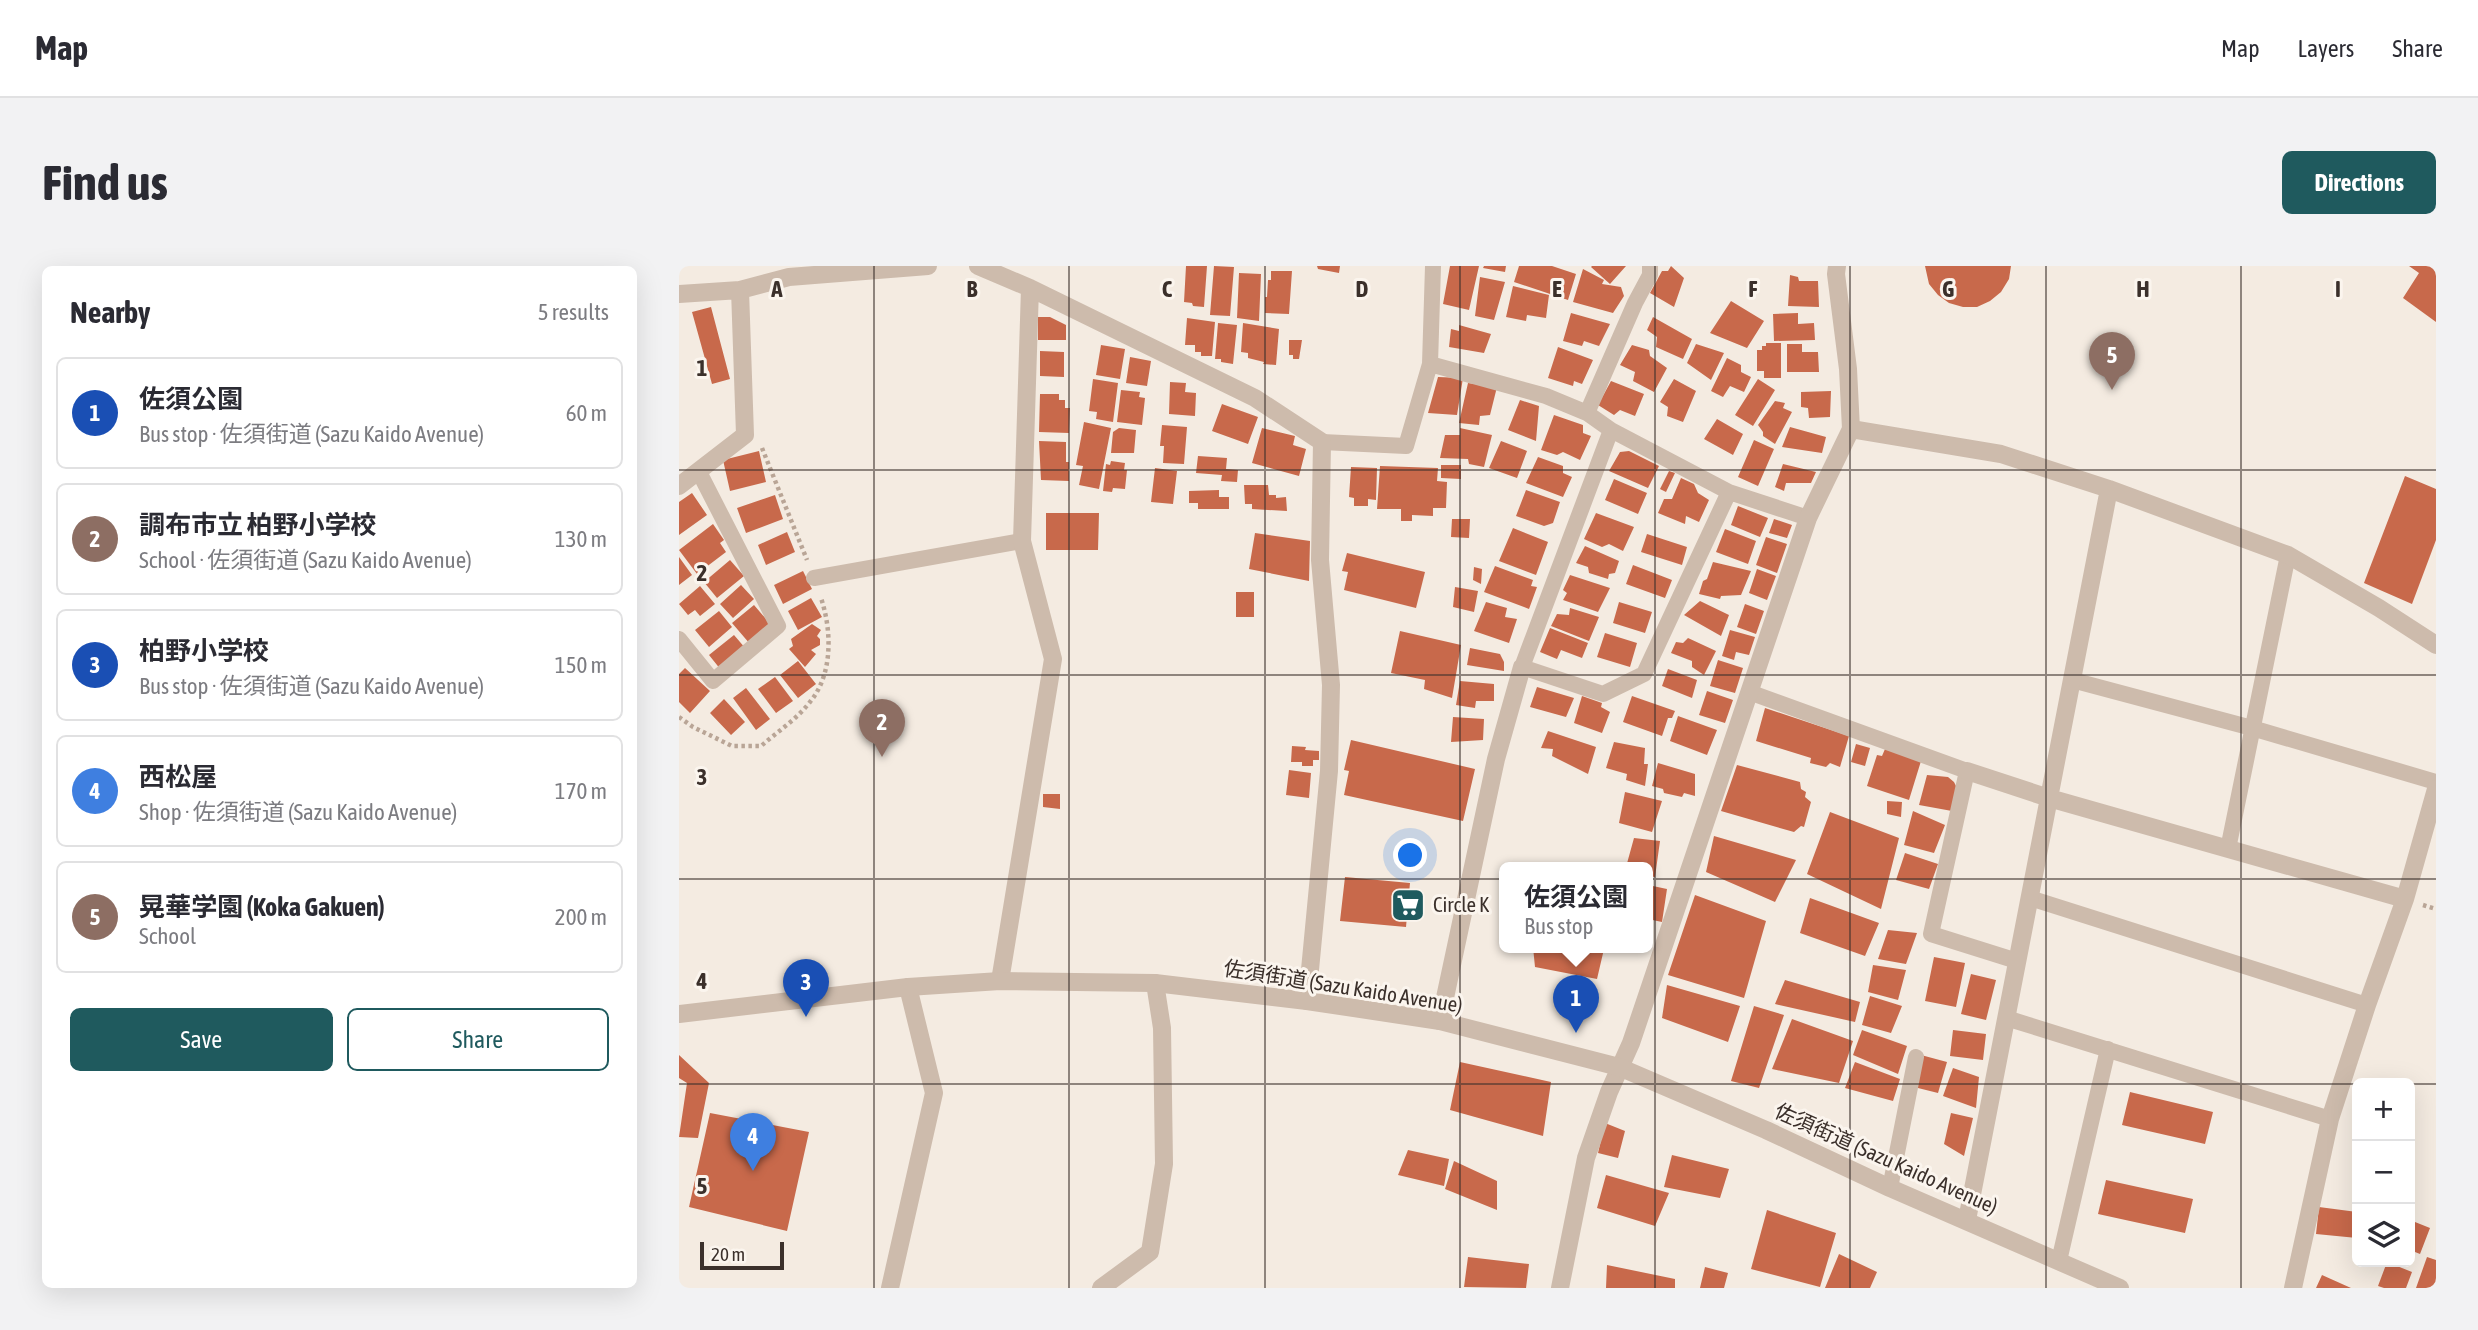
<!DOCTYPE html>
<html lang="en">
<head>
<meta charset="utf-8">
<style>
	body { margin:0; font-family:"Asap Condensed","Noto Sans JP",sans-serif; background:#f2f2f3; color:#2b2b33 }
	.controls { position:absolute; right:21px; bottom:21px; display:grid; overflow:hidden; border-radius:10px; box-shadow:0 7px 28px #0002 }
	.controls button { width:63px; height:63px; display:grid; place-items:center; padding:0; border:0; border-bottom:2px solid #e1e1e2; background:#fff; color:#2b2b33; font:35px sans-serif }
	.scale { position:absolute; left:21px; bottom:18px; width:84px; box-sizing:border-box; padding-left:7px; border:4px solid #3b302b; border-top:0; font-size:19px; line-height:24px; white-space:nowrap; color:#3b302b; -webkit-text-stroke:5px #fbf5ee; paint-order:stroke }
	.you { position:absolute; left:732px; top:590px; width:24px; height:24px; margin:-18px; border:5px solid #fff; border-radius:50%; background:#1a73e8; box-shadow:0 0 0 10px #1a73e833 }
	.badge { display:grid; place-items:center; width:46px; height:46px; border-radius:50%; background:#1f5a5e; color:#fff; font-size:23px; font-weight:700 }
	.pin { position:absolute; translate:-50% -58px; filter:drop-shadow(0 2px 4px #0008) }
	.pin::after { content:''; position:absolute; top:37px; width:24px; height:21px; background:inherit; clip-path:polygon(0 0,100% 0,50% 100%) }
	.popup { position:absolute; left:820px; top:596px; width:154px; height:91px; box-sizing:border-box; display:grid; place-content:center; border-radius:10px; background:#fff; filter:drop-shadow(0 2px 5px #0005); font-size:23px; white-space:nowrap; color:#7c7c81 }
	.popup b { font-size:26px; color:#2b2b33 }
	.popup::after { content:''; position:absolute; left:50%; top:100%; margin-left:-14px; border:14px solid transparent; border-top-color:#fff }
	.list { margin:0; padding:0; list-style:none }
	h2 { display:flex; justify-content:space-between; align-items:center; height:91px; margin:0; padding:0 28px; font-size:30px }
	h2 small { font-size:23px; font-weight:400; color:#7c7c81 }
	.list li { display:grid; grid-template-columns:46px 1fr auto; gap:21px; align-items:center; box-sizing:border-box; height:112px; margin:0 14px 14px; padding:0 14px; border:2px solid #e1e1e2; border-radius:10px }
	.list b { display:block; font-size:26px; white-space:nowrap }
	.list p { margin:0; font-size:23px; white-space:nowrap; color:#7c7c81 }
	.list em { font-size:23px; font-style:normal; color:#7c7c81 }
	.actions { display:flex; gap:14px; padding:21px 28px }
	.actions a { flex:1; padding:16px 0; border:2px solid #1f5a5e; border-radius:10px; text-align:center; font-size:24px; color:#1f5a5e }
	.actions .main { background:#1f5a5e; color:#fff }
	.icon { flex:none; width:38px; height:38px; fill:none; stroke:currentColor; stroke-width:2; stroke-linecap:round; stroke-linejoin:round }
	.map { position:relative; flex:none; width:1757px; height:1022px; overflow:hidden; border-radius:10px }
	header { display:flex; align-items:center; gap:42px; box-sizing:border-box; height:98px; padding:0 35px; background:#fff; border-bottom:2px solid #e1e1e2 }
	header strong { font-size:33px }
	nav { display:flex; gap:38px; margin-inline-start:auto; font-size:24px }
	.intro { display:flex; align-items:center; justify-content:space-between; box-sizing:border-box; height:168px; padding:0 42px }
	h1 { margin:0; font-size:49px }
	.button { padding:18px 32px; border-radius:10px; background:#1f5a5e; color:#fff; font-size:24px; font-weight:700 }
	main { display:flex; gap:42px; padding:0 42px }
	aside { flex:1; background:#fff; border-radius:10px; box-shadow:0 7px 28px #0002 }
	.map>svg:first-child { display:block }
</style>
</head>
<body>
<header>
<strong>Map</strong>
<nav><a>Map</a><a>Layers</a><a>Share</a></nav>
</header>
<div class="intro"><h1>Find us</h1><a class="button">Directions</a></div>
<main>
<aside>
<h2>Nearby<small>5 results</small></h2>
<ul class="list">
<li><span class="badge" style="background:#1a4fb4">1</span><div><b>佐須公園</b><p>Bus stop · 佐須街道 (Sazu Kaido Avenue)</p></div><em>60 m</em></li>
<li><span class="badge" style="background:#8d6e63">2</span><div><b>調布市立 柏野小学校</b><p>School · 佐須街道 (Sazu Kaido Avenue)</p></div><em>130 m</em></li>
<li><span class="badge" style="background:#1a4fb4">3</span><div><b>柏野小学校</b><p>Bus stop · 佐須街道 (Sazu Kaido Avenue)</p></div><em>150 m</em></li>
<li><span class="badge" style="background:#3f7fe0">4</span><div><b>西松屋</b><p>Shop · 佐須街道 (Sazu Kaido Avenue)</p></div><em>170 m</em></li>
<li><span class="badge" style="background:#8d6e63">5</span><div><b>晃華学園 (Koka Gakuen)</b><p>School</p></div><em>200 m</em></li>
</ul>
<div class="actions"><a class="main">Save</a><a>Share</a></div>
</aside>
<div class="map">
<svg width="1757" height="1022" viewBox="0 0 1757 1022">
	<rect width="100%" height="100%" fill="#f4ebe1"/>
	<!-- building -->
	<path fill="#c8694b" d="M507 0H528L525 41 514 40 513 37 505 36Z
		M535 0 555 1 551 50 531 49Z
		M638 0H661L660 7 639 3Z
		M771 0H800L790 44 764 38Z
		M805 0H827L826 6 804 2Z
		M840 0H873L897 8 889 34 835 16Z
		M913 0H947L931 18 912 1Z
		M992 0 1005 12 995 41 971 27 983 5H989Z
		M1246 0H1332L1330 13 1322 26 1311 35 1298 41H1284L1270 37 1259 29 1250 18Z
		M1730 0H1757V56L1724 32 1740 7Z
		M904 3 925 14 923 18 942 21 945 30 934 47 894 36Z
		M592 5H613L610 48 586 47V31H588L589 14H592Z
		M560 7 582 8 580 55 558 52Z
		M1111 9 1119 11 1120 15H1139L1140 41 1109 40Z
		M801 11 826 16 815 54 796 50Z
		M834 20 870 29 867 52 848 49 847 55 827 51Z
		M1052 35 1085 55 1068 82 1031 67Z
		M32 41 51 113 33 118 13 46Z
		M892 47 931 58 920 80 905 75 903 80 884 75Z
		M1119 47V58L1135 57 1136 74 1095 75 1094 48Z
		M359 51H371L387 59V74H359Z
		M974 51 1013 73 1004 93 977 81 978 71 968 64Z
		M508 52 536 56 533 90H522V86H516V79H506Z
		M539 57 558 59 554 98 542 96V93H536Z
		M564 57 600 63 597 99 584 98 585 96 569 92V87L562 86Z
		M780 59 812 68 805 87 770 81 772 63 780 65Z
		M610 74H623L620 93H614V89H610Z
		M1087 77H1102V112H1085V105H1078V84H1083V80H1087Z
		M1017 78 1045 87 1032 114 1008 97Z
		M1108 78H1123V86H1139L1140 106H1108Z
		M422 79 446 83 441 113 417 109Z
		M953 79 970 84 971 90 988 102 975 126 954 115 956 106 941 99Z
		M879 81 914 94 903 118 895 115 894 120 869 112Z
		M361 85 385 86V111L361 110Z
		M451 91 472 95 468 120 447 117Z
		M1048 92 1062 99V106L1072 111 1065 126 1051 120 1044 131 1032 125Z
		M759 111 784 112 778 149 749 147Z
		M414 113 439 117 434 156 417 153 418 146 410 145Z
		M995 113 1017 125 1004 156 988 150 989 141 981 136Z
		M1079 113 1096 124 1074 160 1056 149Z
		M932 115 965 128 956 150 941 144 935 149 919 139Z
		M491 116 507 117 506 126 517 127 516 150 490 148Z
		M789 117 818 121 811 149 801 150 800 159 780 157Z
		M442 124 461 126 460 131 466 132 463 159 438 156Z
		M1152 125 1151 151 1130 152 1129 142 1122 141V126Z
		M361 128H380V134H386V142H391L390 167 360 166Z
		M841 134 860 140 857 175 829 164Z
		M1096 135 1106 137 1104 142 1113 146 1096 178 1084 170V166L1079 159Z
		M543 138 579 151 569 178 533 165Z
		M875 149 904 159V167L912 170 901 194 884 186 878 189 862 184Z
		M1038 153 1064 168 1054 189 1025 173Z
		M405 156 432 162 420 223 400 219 404 200 397 199Z
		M483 159 508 161 505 198 484 197 485 180H481Z
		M1111 161 1147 171 1143 187 1103 181Z
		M440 162 457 164 455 187H432L434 166Z
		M583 162 616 170 614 179 627 183 620 210 573 197Z
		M781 162 813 169 805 201 790 198 789 193 761 192 766 169H781Z
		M1075 174 1095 183 1079 220 1059 211Z
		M360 175 387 176V196H390V215L362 214Z
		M822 175 848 185 838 212 810 202Z
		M80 185 87 216 51 225 44 194Z
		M950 185 980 200 969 222 930 205 941 186Z
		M519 190 548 192 547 203 559 204 558 216 542 215 543 209 517 207Z
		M859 191 884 200V207L893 211 884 231 847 217Z
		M432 195 446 197 445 204H448L446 223 434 222 433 226 424 225 427 198 431 199Z
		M1104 198 1137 206 1132 217H1107L1105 225 1096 221Z
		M762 199H782V213L762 212Z
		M701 200 759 202 758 215 768 216 767 242H754V250L733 249V255H722V243H698Z
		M672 201 698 202 697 234 689 233V240H675V232L670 231Z
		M476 202 498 205 494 238 472 236Z
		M990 205 996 207 987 226 981 223Z
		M1726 210 1757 223V274L1733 338 1685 317Z
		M1002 212 1015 218 1019 227 1030 234 1020 256 1007 250 1006 258 979 247 985 233H993Z
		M935 213 968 227 959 248 926 234Z
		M565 219H589L590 229H597V232L607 231 608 245 573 243V238H566Z
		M540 224V231H550V243H519V237H510V225Z
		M847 224 881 236 874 257 865 260 837 250Z
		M13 227 28 249 0 269V236Z
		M96 229 104 253 67 267 58 242Z
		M1059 240 1089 252 1081 271 1052 259Z
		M367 247H420L419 284H367Z
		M917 247 955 261 944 285 930 278 923 281 905 273Z
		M773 253H791L790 272 772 271Z
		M1095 253 1113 259 1108 272 1090 267Z
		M34 258 45 274 41 277 47 286 18 308 0 284Z
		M834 262 869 276 857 309 820 295Z
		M1046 263 1077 275 1069 298 1037 286Z
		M108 266 116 286 87 299 79 279Z
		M576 267 631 275 630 315 570 303Z
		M968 268 1008 281 1003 299 962 286Z
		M1087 271 1108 278 1098 307 1077 299Z
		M906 280 940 295 936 307 930 308 929 313 910 307 909 301 897 297Z
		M668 287 746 306 737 342 665 324 669 306 663 305Z
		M0 291 13 309 0 319Z
		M51 294 65 310 38 332 25 316Z
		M1034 296 1072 305 1062 329 1042 330 1041 333 1020 328 1024 315 1028 313Z
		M954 299 993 314 986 332 947 318Z
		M816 300 854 314 852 320 858 321 850 343 805 326Z
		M795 301 803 303 802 318 794 314Z
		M1078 303 1097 310 1088 334 1070 327Z
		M124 305 133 323 104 338 95 319Z
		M891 309 931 322 919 346 884 334 888 327 884 324Z
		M62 319 75 333 54 352 41 338Z
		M21 320 36 338 21 350 16 344 9 349 0 338Z
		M776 321 799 325 795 346 774 341Z
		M557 326H575V351H557Z
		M132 332 143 351 119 364 109 345Z
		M1021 335 1050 349 1042 370 1005 349Z
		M807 336 828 342 826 351 838 353 830 377 795 365Z
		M940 336 973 346 966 367 934 357Z
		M1066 338 1085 345 1077 368 1058 361Z
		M75 339 93 360 71 378 53 357Z
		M891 342 920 351 910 375 872 360 878 348 890 349Z
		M40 345 53 361 30 381 16 364Z
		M133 358 142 364 138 370 141 373V379L132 384 137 388 126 401 110 383 114 380 112 373Z
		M871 362 909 377 903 392 882 384 878 393 861 386Z
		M1051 364 1076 371 1070 389 1057 386 1055 394 1043 390Z
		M721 365 782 379 773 432 745 423 746 414 712 407Z
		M926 367 958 377 951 401 918 391Z
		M55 369 67 383 42 404 30 389Z
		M1009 372 1037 385 1025 409 1013 401V395L992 387 997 376 1004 377Z
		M791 382 821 388 825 396V405L788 399Z
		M1039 394 1064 402 1056 427 1031 420Z
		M119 395 137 418 119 432 101 409Z
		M6 402 31 425 11 447 0 436V408Z
		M989 403 1018 414 1013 432 983 420Z
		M96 411 114 435 97 447 79 423Z
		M781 415 815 418V435H797L796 442 777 439Z
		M858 421 895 432 887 451 851 441Z
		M67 422 91 453 77 464 54 432Z
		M1028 425 1054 434 1046 457 1020 449Z
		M903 430 923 437 922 441 931 446 923 467 895 457Z
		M953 430 996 445 993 452H989L983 470 944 456Z
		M45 433 66 456 52 469 31 447Z
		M1086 442 1170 470 1161 501 1151 497 1147 501 1131 497 1132 492 1077 475Z
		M999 450 1038 464 1028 489 991 475Z
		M774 451 805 453 804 474 772 476Z
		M869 465 917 481 909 508 873 490 874 483 862 482Z
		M672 474 796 503 784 555 665 529 670 505 665 504Z
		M935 476 966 482 965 498H969L966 520 947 514 948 508 927 502Z
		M1177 478 1191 482 1186 500 1172 496Z
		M613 480 627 481 626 484 640 485V494H634V500H623V496H612Z
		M1206 483 1242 495 1230 534 1188 520 1198 489 1203 490Z
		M979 497 1016 508V530L1005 527 1003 531 985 527 984 523 973 520Z
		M1058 499 1121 516 1122 523 1127 526 1126 531 1132 536 1125 561 1122 560 1115 566 1042 545Z
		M610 504 632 507 630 532 607 529Z
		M1248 509 1269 511 1275 516 1278 522 1273 545 1240 539Z
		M946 526 983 535 973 566 940 557Z
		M364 528H381V543L364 541Z
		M1208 535 1223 536 1222 551 1208 548Z
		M1234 545 1266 559 1255 587 1225 579Z
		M1151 546 1220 572 1202 643 1128 608Z
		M1035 570 1117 594 1096 636 1027 606Z
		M955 572 981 575 976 611 969 610V601H947Z
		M1226 587 1259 598 1250 623 1217 614Z
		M666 611 731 617 727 661 661 655Z
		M969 619 988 623 983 656 969 653Z
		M1016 629 1087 655 1065 732 989 709Z
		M1131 632 1200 657 1186 690 1121 667Z
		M1209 664 1238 667 1227 698 1199 693Z
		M854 681 925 683 918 713 856 701Z
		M1255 691 1286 697 1277 741 1246 735Z
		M1194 699 1227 704 1219 734 1189 726Z
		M1292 708 1317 714 1307 754 1282 748Z
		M1106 714 1181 736 1176 756 1096 738Z
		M988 719 1061 740 1049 776 983 752Z
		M1191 730 1223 740 1212 767 1183 759Z
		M1075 740 1105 749 1080 822 1052 815Z
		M1113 753 1174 775 1160 817 1093 803Z
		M1183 764 1228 780 1219 808 1174 789Z
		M1274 764 1307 768 1304 794 1271 790Z
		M0 789 30 817 19 872 0 871 8 817 0 812Z
		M1242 789 1268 796 1259 827 1235 821Z
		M781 796 872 816 864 870 771 844Z
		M1176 796 1221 813 1214 835 1166 822Z
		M1274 802 1300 811 1297 842 1264 830Z
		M1451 826 1534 846 1526 878 1443 859Z
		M31 847 130 866 108 965 10 941Z
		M1272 847 1294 852 1285 890 1265 878Z
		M926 857 946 865 939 892 919 887Z
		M729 884 770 893 765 920 719 909Z
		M993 889 1050 903 1041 932 985 921Z
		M775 895 818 915V944L766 923Z
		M927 909 990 927 976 960 918 942Z
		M1427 914 1514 933 1506 967 1419 948Z
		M1640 941 1678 946V972L1637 968Z
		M1088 944 1157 967 1141 1021 1072 1003Z
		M1731 954 1751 962 1741 988 1731 984Z
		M1160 988 1198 1006 1191 1022H1146Z
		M789 991 850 998 847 1022 785 1021Z
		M1748 991 1757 994V1022H1737Z
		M1708 996 1733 1006 1727 1022H1705L1699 1020Z
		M928 999 996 1013V1022H927Z
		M1026 1001 1049 1007 1045 1022H1021Z
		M1643 1009 1672 1022H1637Z"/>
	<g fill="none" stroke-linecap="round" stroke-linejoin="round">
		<!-- path -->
		<path stroke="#b9a596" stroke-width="4.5" stroke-dasharray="3.5 3.5" stroke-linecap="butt" d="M83 182 128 294
			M0 451 14 461 53 480H82C98 466 118 453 131 436 154 408 153 365 142 332
			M1744 639 1757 643"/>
		<!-- service -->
		<path stroke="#cdbbac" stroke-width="16" d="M751 98 867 130 908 147 932 164 1050 226 1129 252
			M908 147 956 37 971 9V0
			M932 164 843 401 924 428 965 408 1050 226
			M643 176 727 180 751 98 754 0
			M135 312 343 275
			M0 373 34 415 99 360 20 206
			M1393 414 1573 462 1757 516
			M1070 426 1288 505 1252 668 1338 695
			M1549 583 1609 289
			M1351 632 1688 739
			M1327 752 1651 853
			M1211 922 1237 791
			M1380 995 1429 783"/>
		<!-- minor -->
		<path stroke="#cdbbac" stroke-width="18" d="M299 0 351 22 576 132 643 176 641 294 652 419 650 505 628 735
			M0 28 61 24 110 11 249 0
			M1172 163 1322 188 1430 223 1609 289 1700 342 1757 379
			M0 220 66 169 61 24
			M1288 505 1370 532 1726 633
			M321 715 374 393 343 275 351 22
			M761 755 817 493 843 401
			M1288 954 1430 223
			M211 1022 255 827 229 721
			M422 1022 471 986 485 898 483 762 476 717
			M881 1022 907 892 930 826 952 777 1129 252 1172 163 1169 103 1157 8 1158 0
			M1614 1022 1651 853 1688 739 1726 633 1757 523"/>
		<!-- tertiary -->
		<path stroke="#cdbbac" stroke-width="18" d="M0 748 229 721 321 715 476 717 628 735 761 755 940 801 1087 864 1211 922 1441 1022"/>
	</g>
	<!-- grid -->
	<path fill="none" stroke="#3b302b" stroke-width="2" stroke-opacity="0.55" d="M195 0V1022M390 0V1022M586 0V1022M781 0V1022M976 0V1022M1171 0V1022M1367 0V1022M1562 0V1022M0 204H1757M0 409H1757M0 613H1757M0 818H1678M1731 818H1757"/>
	<!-- icons -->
	<defs>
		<g id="supermarket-square" transform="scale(1.75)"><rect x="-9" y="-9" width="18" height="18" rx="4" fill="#1f5a5e" stroke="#fbf5ee"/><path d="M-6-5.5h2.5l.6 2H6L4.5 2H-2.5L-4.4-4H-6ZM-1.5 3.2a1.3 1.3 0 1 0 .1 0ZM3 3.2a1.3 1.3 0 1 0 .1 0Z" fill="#fff"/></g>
	</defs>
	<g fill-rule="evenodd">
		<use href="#supermarket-square" x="729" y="639"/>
	</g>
	<g text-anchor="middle" stroke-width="6" stroke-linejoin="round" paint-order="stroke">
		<!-- poi labels -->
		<g font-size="21" fill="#3b302b" stroke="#fbf5ee" text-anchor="start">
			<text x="754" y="646">Circle K</text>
		</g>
		<!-- street labels -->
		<g font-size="21" fill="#3b302b" stroke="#fbf5ee">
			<text transform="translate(664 721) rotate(9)" y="7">佐須街道 (Sazu Kaido Avenue)</text>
			<text transform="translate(1207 893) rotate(24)" y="7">佐須街道 (Sazu Kaido Avenue)</text>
		</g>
	</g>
	<g font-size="23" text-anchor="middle" font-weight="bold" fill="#3b302b" stroke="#fbf5ee" stroke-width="6" stroke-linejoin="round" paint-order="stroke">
		<text x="98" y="31">A</text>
		<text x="293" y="31">B</text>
		<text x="488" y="31">C</text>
		<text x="683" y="31">D</text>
		<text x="878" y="31">E</text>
		<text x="1074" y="31">F</text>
		<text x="1269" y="31">G</text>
		<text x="1464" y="31">H</text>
		<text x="1659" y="31">I</text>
		<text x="23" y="110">1</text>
		<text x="23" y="315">2</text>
		<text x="23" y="519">3</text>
		<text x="23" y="723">4</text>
		<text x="23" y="928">5</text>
	</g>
</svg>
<div class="controls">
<button>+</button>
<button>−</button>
<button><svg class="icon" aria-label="layers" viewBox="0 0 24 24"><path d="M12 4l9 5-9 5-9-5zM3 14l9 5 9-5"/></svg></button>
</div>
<div class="scale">20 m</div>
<div class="you"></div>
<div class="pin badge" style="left:897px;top:767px;background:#1a4fb4">1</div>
<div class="popup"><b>佐須公園</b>Bus stop</div>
<div class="pin badge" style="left:203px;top:491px;background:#8d6e63">2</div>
<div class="pin badge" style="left:127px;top:751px;background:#1a4fb4">3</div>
<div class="pin badge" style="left:74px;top:905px;background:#3f7fe0">4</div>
<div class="pin badge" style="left:1433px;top:124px;background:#8d6e63">5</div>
</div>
</main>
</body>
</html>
